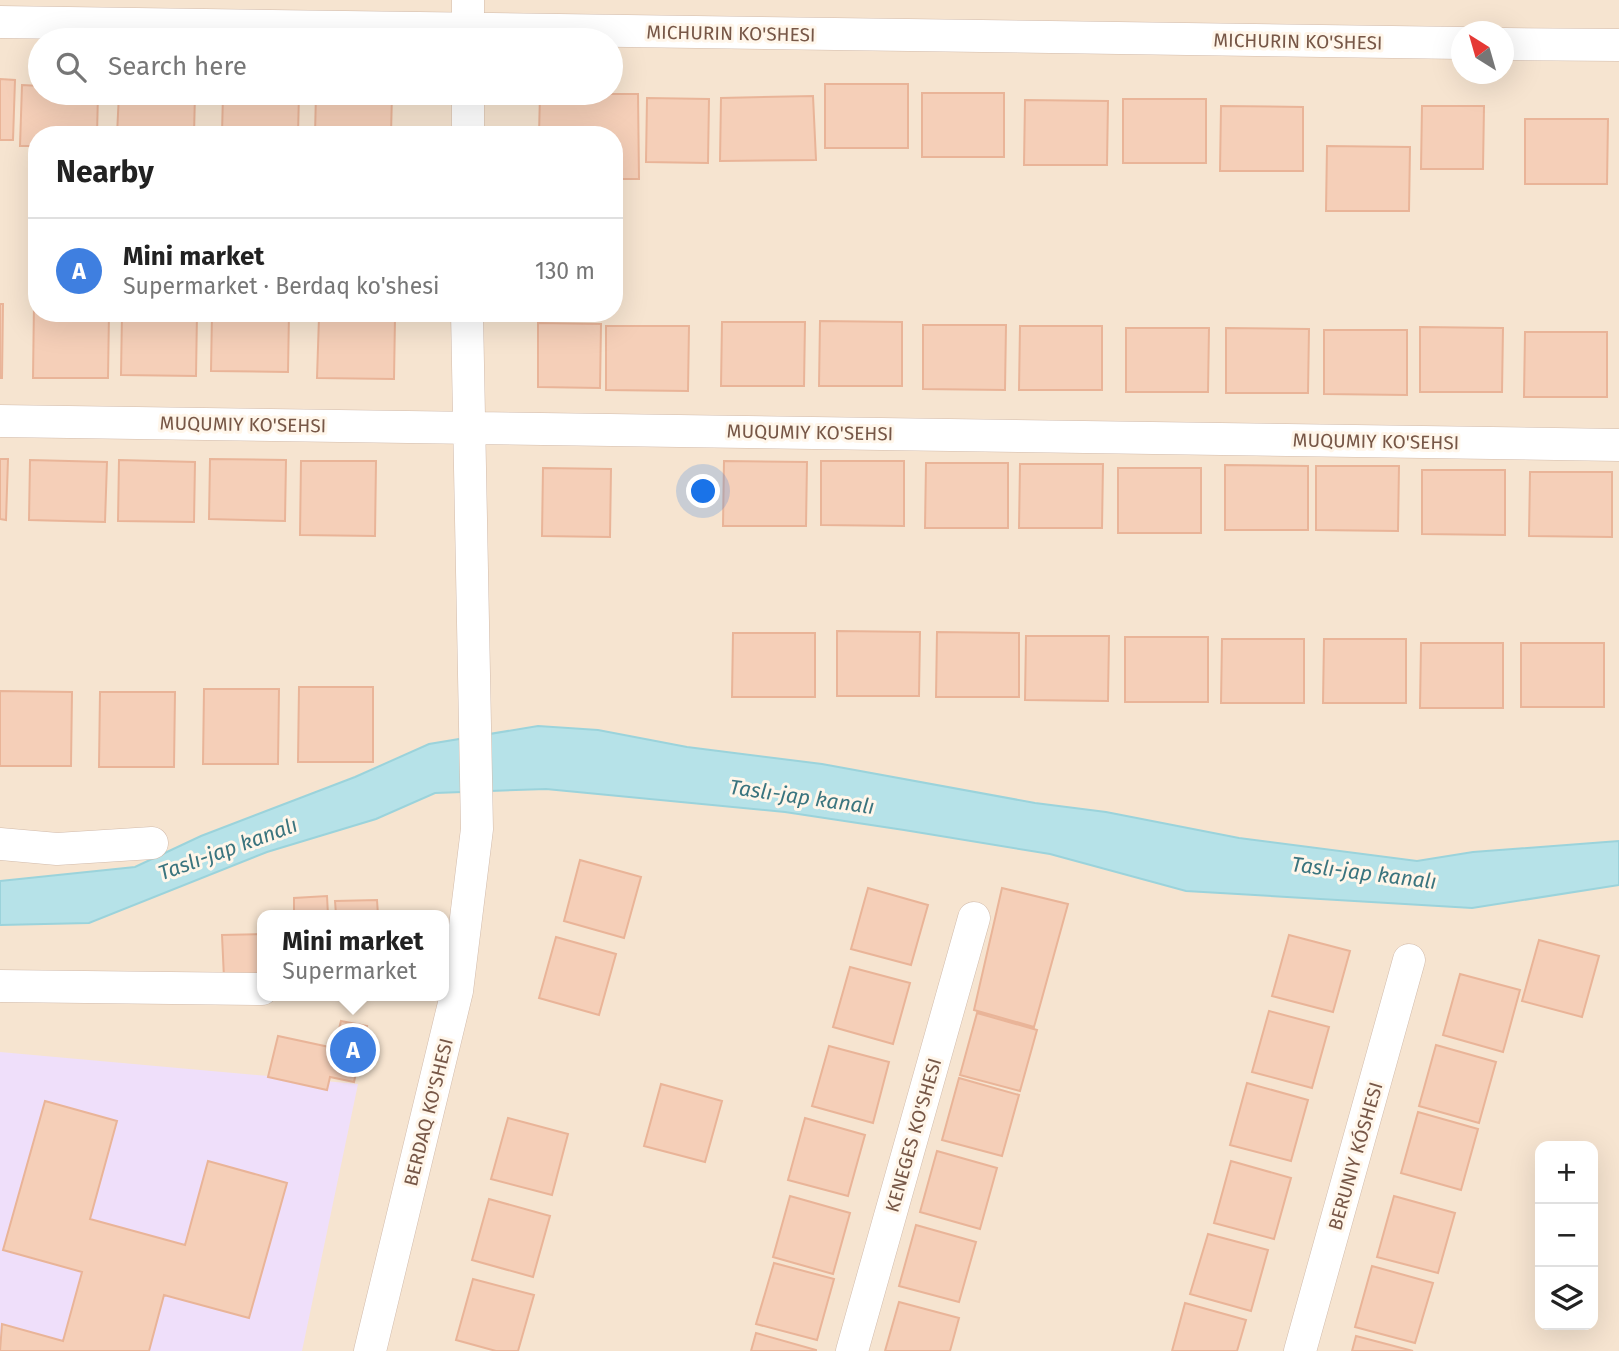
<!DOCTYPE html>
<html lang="en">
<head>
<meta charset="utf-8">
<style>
	body { margin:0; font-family:"Fira Sans",sans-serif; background:#f2f2f2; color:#222 }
	.controls { position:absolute; right:21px; bottom:21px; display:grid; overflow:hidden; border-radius:14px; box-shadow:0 7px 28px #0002 }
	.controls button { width:63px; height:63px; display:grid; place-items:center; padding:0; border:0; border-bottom:2px solid #e0e0e0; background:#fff; color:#222; font:35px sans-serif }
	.compass { position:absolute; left:1451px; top:21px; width:63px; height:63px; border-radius:50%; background:#fff; box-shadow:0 7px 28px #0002; rotate:323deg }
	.you { position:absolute; left:704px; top:492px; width:24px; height:24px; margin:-18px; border:5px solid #fff; border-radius:50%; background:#1a73e8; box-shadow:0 0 0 10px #1a73e833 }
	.badge { display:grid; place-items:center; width:46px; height:46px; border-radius:50%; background:#111827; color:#fff; font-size:23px; font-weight:700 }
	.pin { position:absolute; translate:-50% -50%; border:4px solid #fff; box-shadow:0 2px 7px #0006 }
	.popup { position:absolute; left:257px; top:910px; width:192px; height:91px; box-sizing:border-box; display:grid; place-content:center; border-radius:14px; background:#fff; filter:drop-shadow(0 2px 5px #0005); font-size:23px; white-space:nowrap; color:#767676 }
	.popup b { font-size:26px; color:#222 }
	.popup::after { content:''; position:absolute; left:50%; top:100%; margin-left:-14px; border:14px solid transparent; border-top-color:#fff }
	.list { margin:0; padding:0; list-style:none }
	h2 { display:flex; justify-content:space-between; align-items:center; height:91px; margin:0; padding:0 28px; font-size:30px }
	h2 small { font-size:23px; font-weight:400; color:#767676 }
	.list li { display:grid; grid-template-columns:46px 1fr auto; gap:21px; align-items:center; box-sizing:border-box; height:105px; padding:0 28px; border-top:2px solid #e0e0e0 }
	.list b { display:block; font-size:26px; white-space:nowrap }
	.list p { margin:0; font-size:23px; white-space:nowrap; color:#767676 }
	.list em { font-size:23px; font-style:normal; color:#767676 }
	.icon { flex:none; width:38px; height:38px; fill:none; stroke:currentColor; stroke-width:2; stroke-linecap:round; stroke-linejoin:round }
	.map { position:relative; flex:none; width:1619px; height:1351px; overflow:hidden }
	.search { position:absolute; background:#fff; box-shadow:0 7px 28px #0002; left:28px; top:28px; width:595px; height:77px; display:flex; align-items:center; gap:18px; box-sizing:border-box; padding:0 24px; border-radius:38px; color:#767676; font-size:26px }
	.panel { position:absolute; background:#fff; box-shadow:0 7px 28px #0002; left:28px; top:126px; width:595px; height:196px; border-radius:28px }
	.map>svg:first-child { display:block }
</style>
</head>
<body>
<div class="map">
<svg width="1619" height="1351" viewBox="0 0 1619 1351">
	<rect width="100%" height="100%" fill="#fef2e2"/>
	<!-- residential -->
	<path fill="#f6e4d0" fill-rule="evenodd" d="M0 0H1619V1351H0ZM1462 32H1504V74H1462ZM40 40H611V93H40ZM37 135H614V313H37ZM262 915H444V996H262ZM1540 1146H1593V1325H1540Z"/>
	<!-- education -->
	<path fill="#efdffa" d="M0 1052 358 1084 302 1351H0Z"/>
	<!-- water -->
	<path fill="#b6e2e8" stroke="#9bd3db" stroke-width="2" d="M538 726 598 730 687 747 822 764 1035 803 1106 812 1239 838 1417 861 1473 852 1619 841V885L1472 908 1186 891 1050 854 904 830 785 812 546 789 435 793 376 819 267 852 89 923 0 925V881L135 867 201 836 355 777 429 744Z"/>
	<!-- building -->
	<path fill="#f5cfb8" stroke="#e9b498" stroke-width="2" d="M0 79 15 80 13 140H0Z
		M825 84H908V148H825Z
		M22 85 40 86V93H98L97 135H37V146H20Z
		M119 93H195L194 135H117Z
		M223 93H299L298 135H222Z
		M316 93H392L391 135H315Z
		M922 93H1004V157H922Z
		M540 94H638L639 179H614V135H539Z
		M813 96 816 160 720 161 721 98Z
		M647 98 709 99 708 163 646 162Z
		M1123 99H1206V163H1123Z
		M1025 100 1108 101 1107 165H1024Z
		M1221 106 1303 107V171H1220Z
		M1422 106H1484L1483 169H1421Z
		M1525 119H1608L1607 184H1525Z
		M1327 146 1410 147 1409 211H1326Z
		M34 303H37V313H109L108 378H33Z
		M0 304H3L2 378H0Z
		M122 313H197L196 376 121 375Z
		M212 313H289L288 372 211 371Z
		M319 317 395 318 394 379 317 378Z
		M820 321 902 322V386H819Z
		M722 322H805L804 386H721Z
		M538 323 601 324 600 388 538 387Z
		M923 325H1006L1005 390 923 389Z
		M606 326H689L688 391 606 390Z
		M1020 326H1102V390H1019Z
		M1420 327 1503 328 1502 392H1420Z
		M1126 328H1209L1208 392H1126Z
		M1226 328 1309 329 1308 393H1226Z
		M1324 330H1407V395L1324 394Z
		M1525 332H1607V397H1524Z
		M0 459H8L6 520 0 519Z
		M210 459 286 460 285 521 209 519Z
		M30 460 107 462 105 522 29 520Z
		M119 460 195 462 194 522 118 521Z
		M301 461H376L375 536 300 535Z
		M724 461 807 462 806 526H723Z
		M821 461H904V526L821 525Z
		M926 463H1008V528H925Z
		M1020 464H1103L1102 528H1019Z
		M1225 465 1308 466V530H1225Z
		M1316 466H1399L1398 531 1316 530Z
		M543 468 611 469 610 537 542 536Z
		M1118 468H1201V533H1118Z
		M1422 470H1505V535L1422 534Z
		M1530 472H1612V537L1529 536Z
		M837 631 920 632 919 696H837Z
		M937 632 1019 633V697H936Z
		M733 633H815V697H732Z
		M1026 636H1109L1108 701 1025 700Z
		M1125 637H1208V702H1125Z
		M1222 639H1304V703H1221Z
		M1324 639H1406V703H1323Z
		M1421 643H1503V708H1420Z
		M1521 643H1604V707H1521Z
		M299 687H373V762H298Z
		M204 689H279L278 764H203Z
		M0 691 72 692 71 766H0Z
		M100 692H175L174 767H99Z
		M580 860 641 877 624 938 564 921Z
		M868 888 928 905 911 965 851 949Z
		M1002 888 1068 904 1034 1027 974 1010Z
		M327 896 328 915H294V898Z
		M377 900 378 915H336L335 901Z
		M262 934V977L224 978 222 935Z
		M1289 935 1350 951 1333 1012 1272 996Z
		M556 937 616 954 599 1015 539 998Z
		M1539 940 1599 956 1582 1017 1522 1001Z
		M850 967 910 983 893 1044 833 1027Z
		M1460 974 1520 990 1503 1052 1443 1035Z
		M1269 1011 1329 1027 1312 1088 1252 1072Z
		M977 1013 1037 1030 1020 1091 960 1075Z
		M341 1021 367 1026 354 1082 330 1077 327 1090 268 1077 278 1036 334 1048Z
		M1436 1045 1496 1062 1479 1123 1419 1106Z
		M829 1046 889 1062 873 1123 812 1106Z
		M959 1078 1019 1095 1002 1156 942 1140Z
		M1247 1083 1308 1100 1291 1161 1230 1145Z
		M661 1084 722 1101 705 1162 644 1146Z
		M45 1101 117 1121 90 1219 185 1245 208 1161 287 1183 249 1318 164 1295 149 1351H0L2 1324 63 1341 82 1272 3 1250Z
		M1418 1112 1478 1129 1461 1190 1401 1173Z
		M508 1118 568 1134 552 1195 491 1179Z
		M805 1118 865 1135 848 1196 788 1180Z
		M937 1151 997 1168 980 1229 920 1212Z
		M1231 1161 1291 1178 1274 1239 1214 1223Z
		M790 1196 850 1213 833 1274 773 1257Z
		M1394 1196 1455 1213 1438 1273 1377 1257Z
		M489 1199 550 1216 533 1277 472 1260Z
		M916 1225 976 1242 959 1302 899 1286Z
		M1208 1234 1268 1250 1251 1311 1190 1294Z
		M774 1263 834 1279 817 1340 756 1324Z
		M1372 1266 1433 1283 1415 1343 1355 1327Z
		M473 1279 534 1295 518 1351H496L456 1340Z
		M899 1302 959 1318 950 1351H885Z
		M1185 1303 1246 1320 1237 1351H1172Z
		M756 1333 816 1350V1351H751Z
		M1356 1336 1413 1351H1352Z"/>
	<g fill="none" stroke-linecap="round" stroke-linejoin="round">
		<!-- minor casing -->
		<g stroke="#d2bbab" stroke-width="33">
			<path id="minor" d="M0 22 1462 43
				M468 40V0
				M1504 44 1619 45
				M468 135V93
				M0 421 1619 445
				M0 844 57 849 152 843
				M0 986 262 989
				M370 1351 457 991 477 829 467 313
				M852 1351 974 918
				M1300 1351 1409 960"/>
		</g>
		<!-- minor -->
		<use href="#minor" stroke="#fff" stroke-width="32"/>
	</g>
	<g text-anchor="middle" stroke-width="6" stroke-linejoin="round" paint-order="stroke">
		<!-- street labels -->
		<g font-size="19" fill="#775747" stroke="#fff6ea">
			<text transform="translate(731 33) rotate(1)" y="7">MICHURIN KO'SHESI</text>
			<text transform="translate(1298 41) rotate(1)" y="7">MICHURIN KO'SHESI</text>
			<text transform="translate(243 424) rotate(1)" y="7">MUQUMIY KO'SEHSI</text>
			<text transform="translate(810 432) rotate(1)" y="7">MUQUMIY KO'SEHSI</text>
			<text transform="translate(1376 441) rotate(1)" y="7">MUQUMIY KO'SEHSI</text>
			<text transform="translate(428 1112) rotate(-76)" y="7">BERDAQ KO'SHESI</text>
			<text transform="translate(913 1135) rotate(-74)" y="7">KENEGES KO'SHESI</text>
			<text transform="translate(1355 1156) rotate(-74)" y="7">BERUNIY KÓSHESI</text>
		</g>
		<!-- water labels -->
		<g font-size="21" font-style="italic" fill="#3a747e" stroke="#fff6ea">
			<text transform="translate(802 797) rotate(8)" y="7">Taslı-jap kanalı</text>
			<text transform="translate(228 849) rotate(-20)" y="7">Taslı-jap kanalı</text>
			<text transform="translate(1364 873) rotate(7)" y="7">Taslı-jap kanalı</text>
		</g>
	</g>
</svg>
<div class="controls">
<button>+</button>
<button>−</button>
<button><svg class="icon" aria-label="layers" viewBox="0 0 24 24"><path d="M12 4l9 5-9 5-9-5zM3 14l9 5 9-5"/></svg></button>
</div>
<svg class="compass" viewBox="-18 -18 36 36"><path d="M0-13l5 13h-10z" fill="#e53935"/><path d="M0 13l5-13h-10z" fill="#767676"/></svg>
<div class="you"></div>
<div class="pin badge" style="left:353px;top:1050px;background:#3f7fe0">A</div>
<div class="popup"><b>Mini market</b>Supermarket</div>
<div class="search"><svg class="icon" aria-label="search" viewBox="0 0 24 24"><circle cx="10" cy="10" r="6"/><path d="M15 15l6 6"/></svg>Search here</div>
<section class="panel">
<h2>Nearby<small></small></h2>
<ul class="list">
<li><span class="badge" style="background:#3f7fe0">A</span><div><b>Mini market</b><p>Supermarket · Berdaq ko'shesi</p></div><em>130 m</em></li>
</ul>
</section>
</div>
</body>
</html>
